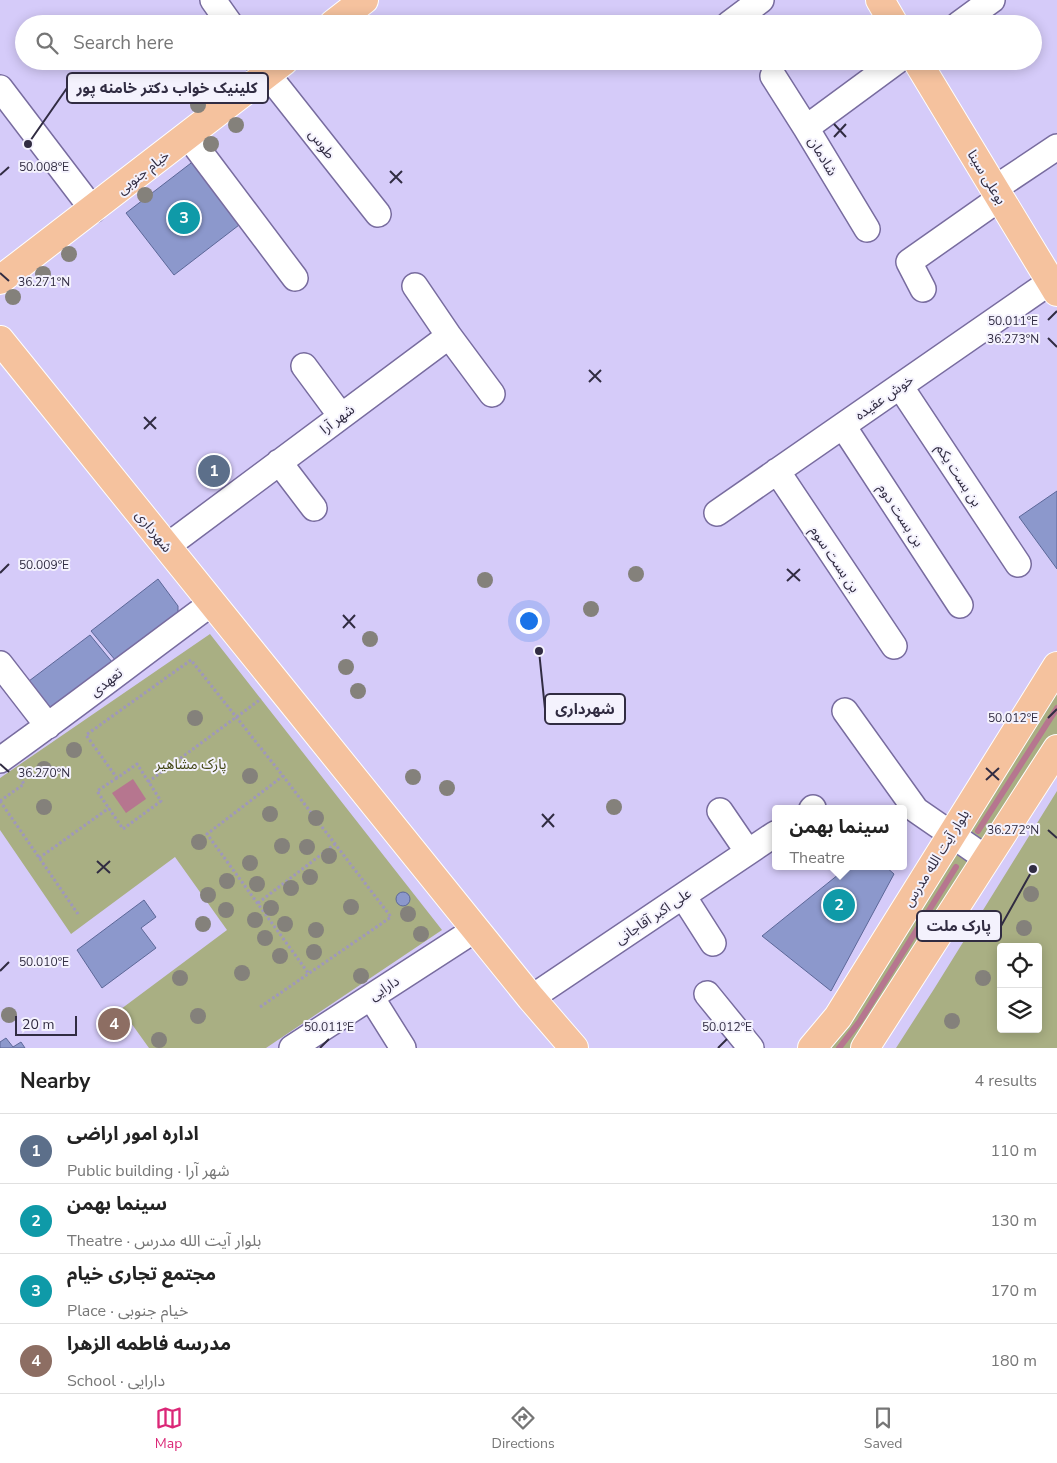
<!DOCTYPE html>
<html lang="en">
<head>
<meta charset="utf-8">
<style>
	body { margin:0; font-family:"Nunito Sans","Noto Sans Arabic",sans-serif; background:#f2f2f2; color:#222 }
	.controls { position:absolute; right:15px; bottom:15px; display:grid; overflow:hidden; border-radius:5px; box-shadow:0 2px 12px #0003 }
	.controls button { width:45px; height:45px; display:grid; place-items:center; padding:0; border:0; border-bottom:1px solid #e0e0e0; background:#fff; color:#222; font:25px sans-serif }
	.scale { position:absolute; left:15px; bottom:12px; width:62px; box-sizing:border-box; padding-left:5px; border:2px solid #312c42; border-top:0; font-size:14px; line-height:18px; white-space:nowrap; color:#312c42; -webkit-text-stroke:4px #f4f2fd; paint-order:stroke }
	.you { position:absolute; left:528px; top:620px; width:18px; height:18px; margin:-12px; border:4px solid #fff; border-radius:50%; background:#1a73e8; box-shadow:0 0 0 8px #1a73e833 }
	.badge { display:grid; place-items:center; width:32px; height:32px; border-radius:50%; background:#db2777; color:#fff; font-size:16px; font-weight:700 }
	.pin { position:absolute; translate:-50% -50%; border:2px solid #fff; box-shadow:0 1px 5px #0006 }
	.popup { position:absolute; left:772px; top:805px; width:135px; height:65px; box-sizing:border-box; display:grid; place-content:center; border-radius:5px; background:#fff; filter:drop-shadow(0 1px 4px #0005); font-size:16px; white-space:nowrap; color:#767676 }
	.popup b { font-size:19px; color:#222 }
	.popup::after { content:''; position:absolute; left:50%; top:100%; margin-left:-10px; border:10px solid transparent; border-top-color:#fff }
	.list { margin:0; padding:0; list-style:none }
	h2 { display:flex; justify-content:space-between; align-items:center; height:65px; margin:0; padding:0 20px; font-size:21px }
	h2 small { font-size:16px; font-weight:400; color:#767676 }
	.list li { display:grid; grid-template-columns:32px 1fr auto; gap:15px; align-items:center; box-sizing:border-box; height:70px; padding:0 20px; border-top:1px solid #e0e0e0 }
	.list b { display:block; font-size:19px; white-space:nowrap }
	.list p { margin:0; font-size:16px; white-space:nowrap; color:#767676 }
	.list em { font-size:16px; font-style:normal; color:#767676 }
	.icon { flex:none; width:28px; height:28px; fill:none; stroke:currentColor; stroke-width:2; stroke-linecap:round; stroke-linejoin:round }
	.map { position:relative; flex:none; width:1057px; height:1048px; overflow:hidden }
	.search { position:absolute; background:#fff; box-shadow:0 2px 12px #0003; left:15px; right:15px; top:15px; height:55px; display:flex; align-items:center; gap:12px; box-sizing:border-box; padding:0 18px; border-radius:28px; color:#767676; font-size:19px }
	.sheet { height:345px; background:#fff }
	nav { display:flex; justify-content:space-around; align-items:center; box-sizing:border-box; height:70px; border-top:1px solid #e0e0e0; background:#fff; font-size:14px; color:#767676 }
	nav a { display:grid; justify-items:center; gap:2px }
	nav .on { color:#db2777 }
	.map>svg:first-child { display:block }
</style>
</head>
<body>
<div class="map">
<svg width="1057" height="1048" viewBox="0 0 1057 1048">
	<rect width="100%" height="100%" fill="#d5cbf9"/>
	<!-- green -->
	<path fill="#a9af83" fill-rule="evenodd" d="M210 634 442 930 266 1048H149L121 1009 227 930 175 857 71 934 0 830V778Z
		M1057 666V749L990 843 970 838 965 812Z
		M1057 791V1048H896L934 989ZM1001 947H1038V1029H1001Z
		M954 850 972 861 865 1048H812Z"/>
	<!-- water -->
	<path fill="#b6768f" d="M133 779 146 799 126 813 112 793Z"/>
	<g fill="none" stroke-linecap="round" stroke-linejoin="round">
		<!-- stream -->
		<path stroke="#b6768f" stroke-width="6" d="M978 831 1057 708
			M839 1048 860 1021 956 867"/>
	</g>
	<!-- building -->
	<path fill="#8c98cc" stroke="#5c6798" d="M195 160 243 222 174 275 126 213Z
		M1057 491V569L1019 517Z
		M158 579 178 606V615L116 661 91 631Z
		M90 635 117 668 49 716 25 684Z
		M849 866H885L894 874 831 991 762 936Z
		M396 899a7 7 0 1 1 14 0a7 7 0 1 1-14 0Z
		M144 900 156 917 141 928 156 948 102 988 77 950Z
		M6 1038 13 1047 21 1042 25 1048H0V1042Z"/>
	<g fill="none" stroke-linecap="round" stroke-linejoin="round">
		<!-- minor casing -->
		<g stroke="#786c9f" stroke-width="28">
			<path id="minor" d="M213 0 230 24
				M729 24 761 0
				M959 24 992 0
				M257 61 378 214
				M773 76 806 128
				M0 88 93 210
				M188 136 295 278
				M994 189 1057 147
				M867 229 806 128 897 61
				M415 286 449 336
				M923 289 909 262 1000 198
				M304 366 341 416
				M900 386 1018 564
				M843 426 960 605
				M279 462 314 508
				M777 471 894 646
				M717 513 1050 282
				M166 547 449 336 492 394
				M0 664 48 726
				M845 711 916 810 987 859
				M0 760C72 709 141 655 212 603
				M812 809 813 808
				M720 811 748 852
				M683 896 713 943
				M707 994 751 1048
				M371 997 403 1048
				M531 998 775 834
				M292 1048 476 929"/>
		</g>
		<!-- major casing -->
		<g stroke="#fff" stroke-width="30">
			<path id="major" d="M880 0 894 24
				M333 24 364 0
				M917 61 1057 292
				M0 280 284 61
				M0 340 531 998 574 1048
				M812 1048 838 1017 1057 666
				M865 1048 1057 749"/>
		</g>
		<!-- path -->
		<path stroke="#9f97bd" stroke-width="3" stroke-dasharray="2.5 2.5" stroke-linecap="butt" d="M117 778 97 791 123 829 161 801 137 764 117 778 86 735 191 660 283 776 207 834 309 974
			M148 782 261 699
			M0 801 78 914
			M0 801 24 784 19 776
			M39 858 109 808
			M258 903 335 844
			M260 1007 391 917 283 776"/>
		<!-- minor -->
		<use href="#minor" stroke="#fff" stroke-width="25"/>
		<!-- major -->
		<use href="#major" stroke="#f5c29e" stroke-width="28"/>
	</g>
	<!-- trees -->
	<g fill="#84817b">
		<circle cx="198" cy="105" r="8"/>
		<circle cx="236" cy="125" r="8"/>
		<circle cx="211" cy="144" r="8"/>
		<circle cx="145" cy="195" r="8"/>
		<circle cx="69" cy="254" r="8"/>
		<circle cx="43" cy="274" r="8"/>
		<circle cx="13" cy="297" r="8"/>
		<circle cx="636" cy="574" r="8"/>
		<circle cx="485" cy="580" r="8"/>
		<circle cx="591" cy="609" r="8"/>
		<circle cx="370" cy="639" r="8"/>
		<circle cx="346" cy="667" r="8"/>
		<circle cx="358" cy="691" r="8"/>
		<circle cx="195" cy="718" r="8"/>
		<circle cx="74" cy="750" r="8"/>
		<circle cx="44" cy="769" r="8"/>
		<circle cx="250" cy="776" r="8"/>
		<circle cx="413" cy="777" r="8"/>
		<circle cx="447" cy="788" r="8"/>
		<circle cx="44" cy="807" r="8"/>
		<circle cx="614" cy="807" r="8"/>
		<circle cx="270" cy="814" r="8"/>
		<circle cx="316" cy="818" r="8"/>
		<circle cx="199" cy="842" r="8"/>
		<circle cx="282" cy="846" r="8"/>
		<circle cx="307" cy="847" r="8"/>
		<circle cx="329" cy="856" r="8"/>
		<circle cx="250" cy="863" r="8"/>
		<circle cx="310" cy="877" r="8"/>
		<circle cx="227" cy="881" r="8"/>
		<circle cx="257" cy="884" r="8"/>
		<circle cx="291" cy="888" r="8"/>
		<circle cx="1031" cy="894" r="8"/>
		<circle cx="208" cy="895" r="8"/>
		<circle cx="351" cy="907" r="8"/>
		<circle cx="271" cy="908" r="8"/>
		<circle cx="226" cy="910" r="8"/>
		<circle cx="408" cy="914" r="8"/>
		<circle cx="255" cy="920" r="8"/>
		<circle cx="203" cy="924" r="8"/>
		<circle cx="285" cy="924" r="8"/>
		<circle cx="1024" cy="928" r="8"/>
		<circle cx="316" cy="930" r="8"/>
		<circle cx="421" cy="934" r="8"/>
		<circle cx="265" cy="938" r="8"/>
		<circle cx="314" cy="952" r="8"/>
		<circle cx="280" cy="956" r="8"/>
		<circle cx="242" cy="973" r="8"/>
		<circle cx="361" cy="976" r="8"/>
		<circle cx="180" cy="978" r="8"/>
		<circle cx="983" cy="978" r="8"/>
		<circle cx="9" cy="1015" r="8"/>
		<circle cx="198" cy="1016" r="8"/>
		<circle cx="952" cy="1021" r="8"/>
		<circle cx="159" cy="1040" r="8"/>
	</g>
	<!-- ticks -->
	<path fill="none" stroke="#312c42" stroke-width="2" d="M834 124 846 137M834 137 846 124M390 171 402 183M0 175 9 167M390 183 402 171M0 273 9 281M1048 320 1057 311M1048 338 1057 347M589 370 601 382M589 382 601 370M144 417 156 429M144 429 156 417M787 569 800 581M0 573 9 564M787 581 800 569M343 615 355 628M343 628 355 615M1048 718 1057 709M0 764 9 772M986 768 999 780M986 780 999 768M542 814 554 827M542 827 554 814M1048 830 1057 838M97 861 110 873M97 873 110 861M0 971 9 962M320 1048 329 1039M718 1048 727 1039"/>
	<g text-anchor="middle" stroke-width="4" stroke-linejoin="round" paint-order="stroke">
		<!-- street labels -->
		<g font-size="14" fill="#312c42" stroke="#f4f2fd">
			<text transform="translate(322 144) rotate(52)" y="5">طوس</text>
			<text transform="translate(823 156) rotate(59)" y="5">شادمان</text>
			<text transform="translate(143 172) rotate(-38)" y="5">خیام جنوبی</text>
			<text transform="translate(987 177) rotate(59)" y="5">بوعلی سینا</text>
			<text transform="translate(884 397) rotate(-35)" y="5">خوش عقیده</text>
			<text transform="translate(337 419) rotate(-37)" y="5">شهر آرا</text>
			<text transform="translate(959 475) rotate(57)" y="5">بن بست یکم</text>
			<text transform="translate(901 515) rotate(57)" y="5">بن بست دوم</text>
			<text transform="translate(154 531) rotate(51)" y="5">شهرداری</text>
			<text transform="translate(835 559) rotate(56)" y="5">بن بست سوم</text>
			<text transform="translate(106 682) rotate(-38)" y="5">تعهدی</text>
			<text transform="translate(936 858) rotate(-58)" y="5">بلوار آیت الله مدرس</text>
			<text transform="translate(653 916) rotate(-34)" y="5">علی اکبر آقاجانی</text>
			<text transform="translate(384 988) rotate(-33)" y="5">دارایی</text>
		</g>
		<!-- park labels -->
		<g font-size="14" fill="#414514" stroke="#f4f2fd">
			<text x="191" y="769">پارک مشاهیر</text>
		</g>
	</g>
	<g font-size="12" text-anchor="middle" fill="#312c42" stroke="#f4f2fd" stroke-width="4" stroke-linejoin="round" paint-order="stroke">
		<text x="44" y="171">50.008°E</text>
		<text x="44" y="286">36.271°N</text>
		<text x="1013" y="325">50.011°E</text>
		<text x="1013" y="343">36.273°N</text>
		<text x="44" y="569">50.009°E</text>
		<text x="1013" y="722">50.012°E</text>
		<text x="44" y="777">36.270°N</text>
		<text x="1013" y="834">36.272°N</text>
		<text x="44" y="966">50.010°E</text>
		<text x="329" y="1031">50.011°E</text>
		<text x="727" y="1031">50.012°E</text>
	</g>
	<!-- callouts -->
	<path fill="none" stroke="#312c42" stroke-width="2" d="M28 144L67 88M539 651L545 709M1033 869L1001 926"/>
	<g fill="#312c42" stroke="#f4f2fd" stroke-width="2">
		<circle cx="28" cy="144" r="5"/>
		<circle cx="539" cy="651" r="5"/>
		<circle cx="1033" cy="869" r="5"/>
	</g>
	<g fill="#f4f2fd" stroke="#312c42" stroke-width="2">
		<rect x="67" y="73" width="201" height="30" rx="5"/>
		<rect x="545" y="694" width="80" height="30" rx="5"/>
		<rect x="917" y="911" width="84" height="30" rx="5"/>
	</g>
	<g font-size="15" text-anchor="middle" font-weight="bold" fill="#312c42">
		<text x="167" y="93">کلینیک خواب دکتر خامنه پور</text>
		<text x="585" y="714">شهرداری</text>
		<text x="959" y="931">پارک ملت</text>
	</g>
</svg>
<div class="controls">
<button><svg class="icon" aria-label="locate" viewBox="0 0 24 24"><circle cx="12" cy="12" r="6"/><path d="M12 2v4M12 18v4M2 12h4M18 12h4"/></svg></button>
<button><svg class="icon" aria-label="layers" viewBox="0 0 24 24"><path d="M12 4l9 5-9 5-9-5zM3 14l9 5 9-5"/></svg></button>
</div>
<div class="scale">20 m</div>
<div class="you"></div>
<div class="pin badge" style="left:214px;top:471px;background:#5c6f8a">1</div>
<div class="pin badge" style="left:839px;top:905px;background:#0f9aa8">2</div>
<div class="popup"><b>سینما بهمن</b>Theatre</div>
<div class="pin badge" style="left:184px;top:218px;background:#0f9aa8">3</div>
<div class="pin badge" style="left:114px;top:1024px;background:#8d6e63">4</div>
<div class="search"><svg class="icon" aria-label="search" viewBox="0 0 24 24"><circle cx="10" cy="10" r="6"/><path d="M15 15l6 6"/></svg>Search here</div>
</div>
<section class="sheet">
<h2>Nearby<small>4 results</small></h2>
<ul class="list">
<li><span class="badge" style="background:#5c6f8a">1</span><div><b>اداره امور اراضی</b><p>Public building · شهر آرا</p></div><em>110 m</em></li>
<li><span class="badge" style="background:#0f9aa8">2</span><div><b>سینما بهمن</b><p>Theatre · بلوار آیت الله مدرس</p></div><em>130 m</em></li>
<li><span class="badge" style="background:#0f9aa8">3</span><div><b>مجتمع تجاری خیام</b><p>Place · خیام جنوبی</p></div><em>170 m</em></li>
<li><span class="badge" style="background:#8d6e63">4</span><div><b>مدرسه فاطمه الزهرا</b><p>School · دارایی</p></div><em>180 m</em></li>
</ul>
</section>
<nav>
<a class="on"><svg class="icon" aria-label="map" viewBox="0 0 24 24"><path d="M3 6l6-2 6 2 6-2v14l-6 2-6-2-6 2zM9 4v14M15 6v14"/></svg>Map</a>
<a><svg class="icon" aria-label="directions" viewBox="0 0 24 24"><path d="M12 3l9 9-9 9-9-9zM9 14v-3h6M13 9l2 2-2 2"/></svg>Directions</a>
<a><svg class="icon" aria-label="saved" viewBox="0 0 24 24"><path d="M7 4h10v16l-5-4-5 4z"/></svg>Saved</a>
</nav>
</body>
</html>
